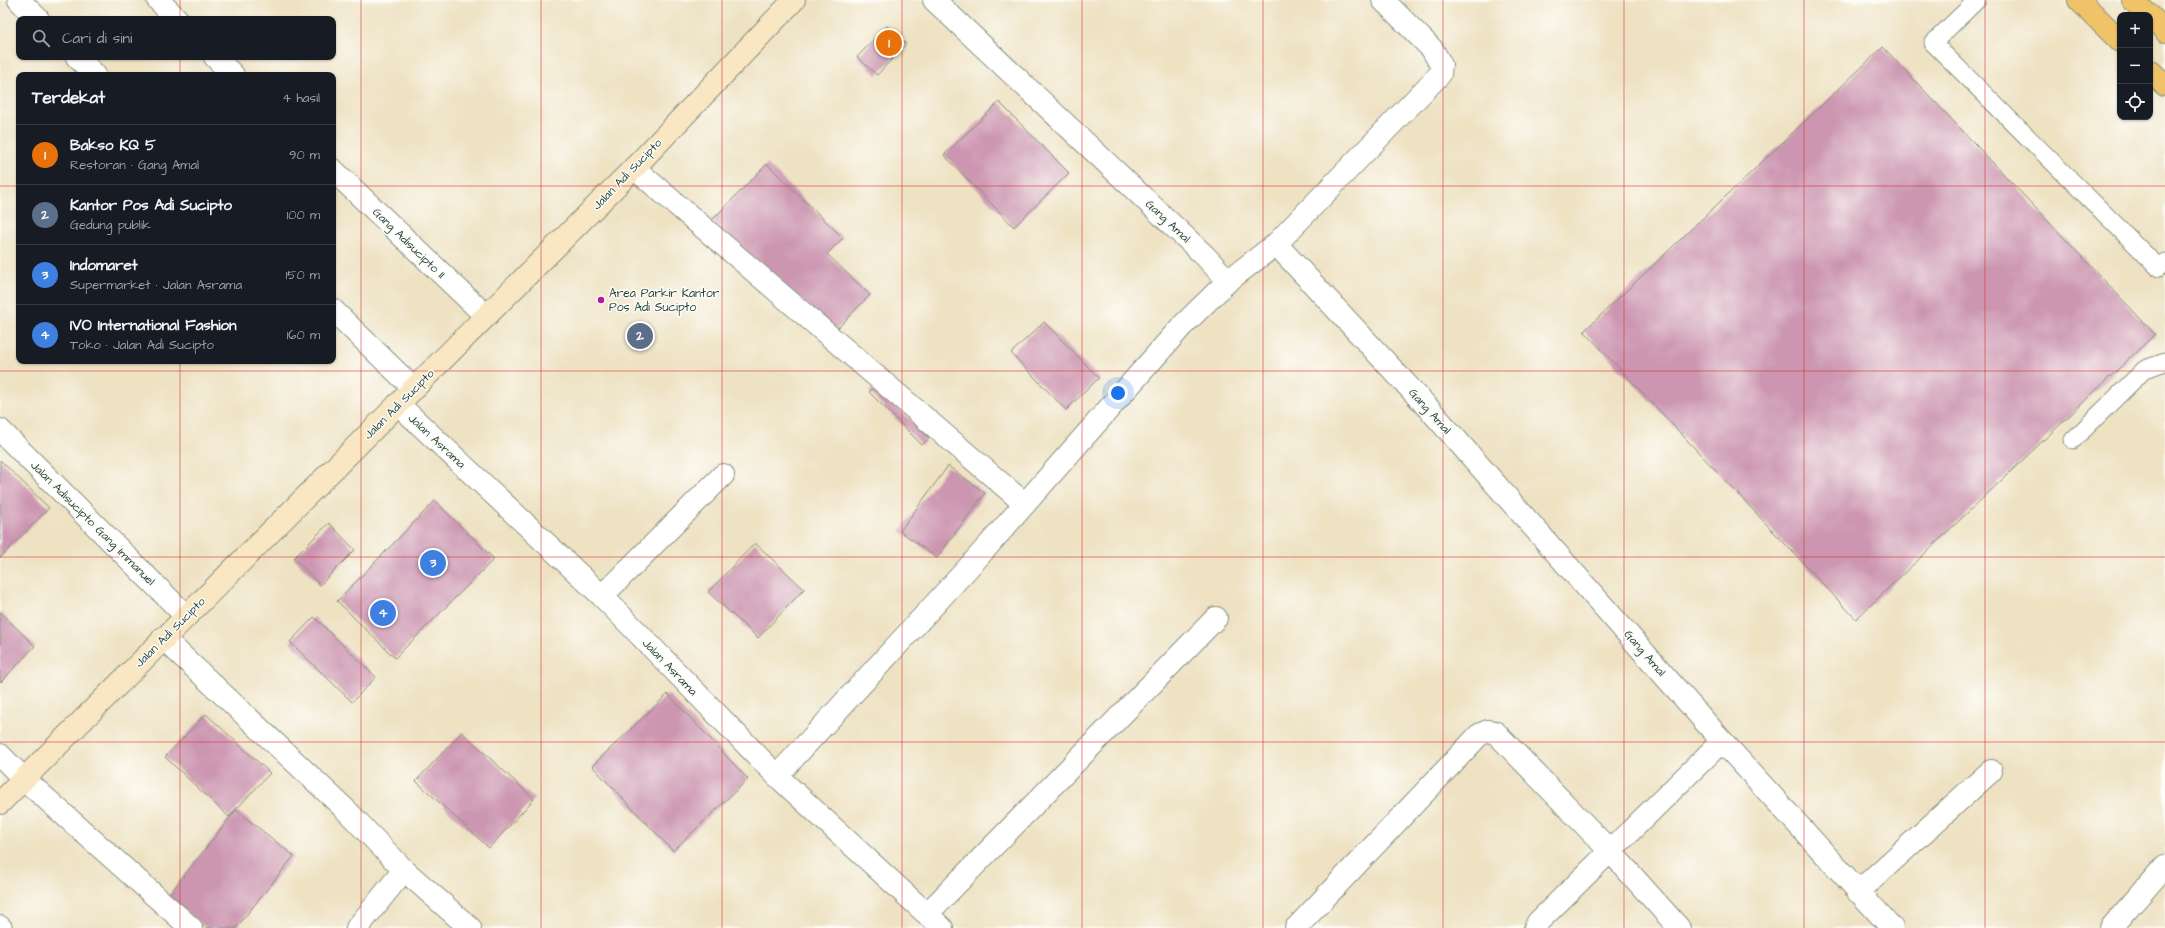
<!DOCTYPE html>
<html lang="id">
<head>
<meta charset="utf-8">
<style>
	body { margin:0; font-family:"Architects Daughter",sans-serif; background:#242831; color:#f1f3f6 }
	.controls { position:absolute; right:12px; top:12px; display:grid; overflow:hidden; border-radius:8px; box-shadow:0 1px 3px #0004 }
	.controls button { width:36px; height:36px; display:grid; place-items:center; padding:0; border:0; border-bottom:1px solid #363941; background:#171b24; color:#f1f3f6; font:20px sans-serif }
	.you { position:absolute; left:1118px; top:393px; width:14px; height:14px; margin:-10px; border:3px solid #fff; border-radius:50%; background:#1a73e8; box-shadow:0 0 0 6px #1a73e833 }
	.badge { display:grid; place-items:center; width:26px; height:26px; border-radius:50%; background:#d93025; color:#fff; font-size:13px; font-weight:700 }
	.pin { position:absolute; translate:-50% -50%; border:2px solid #fff; box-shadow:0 1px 4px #0006 }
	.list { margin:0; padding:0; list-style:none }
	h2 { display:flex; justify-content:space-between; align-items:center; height:52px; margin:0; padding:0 16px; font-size:17px }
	h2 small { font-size:13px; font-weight:400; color:#9ea1a6 }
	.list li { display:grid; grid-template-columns:26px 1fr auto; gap:12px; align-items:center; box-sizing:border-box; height:60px; padding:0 16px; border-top:1px solid #363941 }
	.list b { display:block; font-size:15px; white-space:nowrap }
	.list p { margin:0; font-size:13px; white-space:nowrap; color:#9ea1a6 }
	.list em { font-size:13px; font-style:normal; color:#9ea1a6 }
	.icon { flex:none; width:22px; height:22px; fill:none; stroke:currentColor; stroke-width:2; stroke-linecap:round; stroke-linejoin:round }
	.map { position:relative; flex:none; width:2165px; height:928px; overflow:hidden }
	.search { position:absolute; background:#171b24; box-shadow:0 1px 3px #0004; left:16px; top:16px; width:320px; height:44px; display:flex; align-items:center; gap:10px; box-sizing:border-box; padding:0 14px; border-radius:8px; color:#9ea1a6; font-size:15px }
	.panel { position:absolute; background:#171b24; box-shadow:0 1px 3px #0004; left:16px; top:72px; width:320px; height:292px; border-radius:8px }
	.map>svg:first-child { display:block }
</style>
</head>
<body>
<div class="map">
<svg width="2165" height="928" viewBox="0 0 2165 928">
	<rect width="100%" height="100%" fill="#fdfcf7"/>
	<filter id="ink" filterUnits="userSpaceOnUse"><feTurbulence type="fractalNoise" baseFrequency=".025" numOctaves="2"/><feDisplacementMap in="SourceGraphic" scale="8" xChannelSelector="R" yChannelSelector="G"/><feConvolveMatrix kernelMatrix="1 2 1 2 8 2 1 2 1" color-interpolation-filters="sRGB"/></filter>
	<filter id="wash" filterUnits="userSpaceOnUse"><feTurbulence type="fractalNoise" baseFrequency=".012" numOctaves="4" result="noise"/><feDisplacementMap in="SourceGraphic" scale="16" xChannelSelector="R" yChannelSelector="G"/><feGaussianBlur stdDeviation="0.9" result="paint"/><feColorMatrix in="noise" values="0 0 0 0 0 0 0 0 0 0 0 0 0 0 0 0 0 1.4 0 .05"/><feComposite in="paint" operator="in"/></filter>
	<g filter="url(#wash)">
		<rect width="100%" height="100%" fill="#eee2c3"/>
		<g id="blocks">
			<!-- building -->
			<path fill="#cc96b1" d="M887 26 906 44 877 75 857 57Z
				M1883 47 2155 334 1856 619 1584 331Z
				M999 102 1069 173 1014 227 944 155Z
				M767 164 843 238 827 254 870 295 832 334 712 220Z
				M1044 322 1099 378 1066 410 1011 353Z
				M875 386 929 438 922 445 869 392Z
				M0 460 49 508 0 558Z
				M948 466 985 493 937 558 900 531Z
				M435 501 494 559 395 658 337 601Z
				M329 523 355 550 320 585 294 558Z
				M755 543 804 589 758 638 708 592Z
				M0 612 35 646 1 682 0 681Z
				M314 617 376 677 352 702 290 642Z
				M668 694 748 779 673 851 592 766Z
				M206 714 270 773 229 817 165 757Z
				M462 732 534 799 489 848 416 781Z
				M236 810 294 856 236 928H206L167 897Z"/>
		</g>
	</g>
	<g filter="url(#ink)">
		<use href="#blocks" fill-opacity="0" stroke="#86907c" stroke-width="1"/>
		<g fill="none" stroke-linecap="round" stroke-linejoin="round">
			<!-- service casing -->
			<g stroke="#86907c" stroke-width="19">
				<path id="service" d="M1977 0 1933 43 2159 268 2165 262
					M2073 440 2145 369 2165 362"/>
			</g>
			<!-- minor casing -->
			<g stroke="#86907c" stroke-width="24">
				<path id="minor" d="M19 0 38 19
					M158 0 177 19
					M934 0 1205 256 1228 281 1276 244 1432 412 1722 741 1892 928
					M77 57 95 75
					M215 57 233 75
					M634 168 1025 504
					M333 170 486 316
					M1276 244 1440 74 1441 65 1432 49 1383 0
					M333 310 414 389
					M398 404 602 596 777 776 942 928
					M0 430 186 616
					M602 596 723 475
					M163 638 346 810 404 870 470 928
					M0 755 24 779 191 928
					M777 776 978 557 1181 327 1228 281
					M1858 892 1991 771
					M927 914 1216 618
					M0 927 1 928
					M357 928 404 870
					M1296 928 1479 735 1488 731 1495 732 1611 852 1679 928
					M1535 928 1538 922 1722 741
					M2111 928 2165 866"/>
			</g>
			<!-- secondary casing -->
			<g stroke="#86907c" stroke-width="24">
				<path id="secondary" d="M0 803 634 168 794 0"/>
			</g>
			<!-- primary casing -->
			<g stroke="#86907c" stroke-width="24">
				<path id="primary" d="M2079 0 2120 41
					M2133 0 2148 15
					M2150 16 2165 31
					M2150 71 2165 85"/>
			</g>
			<!-- service -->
			<use href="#service" stroke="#fff" stroke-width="17"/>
			<!-- minor -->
			<use href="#minor" stroke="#fff" stroke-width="22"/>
			<!-- secondary -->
			<use href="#secondary" stroke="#f9e7c3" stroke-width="22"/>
			<!-- primary -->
			<use href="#primary" stroke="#f1c369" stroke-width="22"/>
		</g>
	</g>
	<!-- grid -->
	<path fill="none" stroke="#d62828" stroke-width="1" stroke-opacity="0.55" d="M180 0V19M361 0V928M541 0V928M722 0V928M902 0V928M1082 0V928M1263 0V928M1443 0V928M1624 0V928M1804 0V928M1985 0V928M180 57V75M0 186H19M333 186H2165M180 361V928M0 371H2165M0 557H2165M0 742H2165"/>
	<!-- markers -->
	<circle fill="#b5179e" stroke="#fdfcf7" stroke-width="1.5" cx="601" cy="300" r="4"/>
	<g text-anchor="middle" stroke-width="3" stroke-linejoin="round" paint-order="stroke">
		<!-- street labels -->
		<g font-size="12" fill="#1f3d34" stroke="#fdfcf7">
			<text transform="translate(627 174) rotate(-46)" y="4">Jalan Adi Sucipto</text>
			<text transform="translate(1168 221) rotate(43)" y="4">Gang Amal</text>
			<text transform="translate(409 243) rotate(44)" y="4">Gang Adisucipto II</text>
			<text transform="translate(399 404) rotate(-45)" y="4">Jalan Adi Sucipto</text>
			<text transform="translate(1430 411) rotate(48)" y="4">Gang Amal</text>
			<text transform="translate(437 441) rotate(43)" y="4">Jalan Asrama</text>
			<text transform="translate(93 523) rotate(45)" y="4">Jalan Adisucipto Gang Immanuel</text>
			<text transform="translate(170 632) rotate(-45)" y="4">Jalan Adi Sucipto</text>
			<text transform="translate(1645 653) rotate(49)" y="4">Gang Amal</text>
			<text transform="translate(670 667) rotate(46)" y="4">Jalan Asrama</text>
		</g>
		<!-- poi labels -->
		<g font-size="12" fill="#1f3d34" stroke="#fdfcf7" text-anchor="start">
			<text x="609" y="297">Area Parkir Kantor<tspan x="609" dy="14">Pos Adi Sucipto</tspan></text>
		</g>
	</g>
</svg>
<div class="controls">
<button>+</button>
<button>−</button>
<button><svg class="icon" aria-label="locate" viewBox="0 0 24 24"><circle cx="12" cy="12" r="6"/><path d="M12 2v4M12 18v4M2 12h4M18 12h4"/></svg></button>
</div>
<div class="you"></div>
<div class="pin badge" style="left:889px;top:43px;background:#e8710a">1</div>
<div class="pin badge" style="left:640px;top:336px;background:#5c6f8a">2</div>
<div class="pin badge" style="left:433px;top:563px;background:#3f7fe0">3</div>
<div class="pin badge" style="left:383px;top:613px;background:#3f7fe0">4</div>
<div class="search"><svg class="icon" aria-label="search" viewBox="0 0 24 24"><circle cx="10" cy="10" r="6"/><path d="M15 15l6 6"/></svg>Cari di sini</div>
<section class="panel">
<h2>Terdekat<small>4 hasil</small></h2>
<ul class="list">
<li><span class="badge" style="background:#e8710a">1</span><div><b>Bakso KQ 5</b><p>Restoran · Gang Amal</p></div><em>90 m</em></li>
<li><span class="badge" style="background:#5c6f8a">2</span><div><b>Kantor Pos Adi Sucipto</b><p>Gedung publik</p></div><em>100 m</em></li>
<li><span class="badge" style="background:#3f7fe0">3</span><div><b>Indomaret</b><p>Supermarket · Jalan Asrama</p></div><em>150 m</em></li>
<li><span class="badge" style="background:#3f7fe0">4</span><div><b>IVO International Fashion</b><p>Toko · Jalan Adi Sucipto</p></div><em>160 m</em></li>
</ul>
</section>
</div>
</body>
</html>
